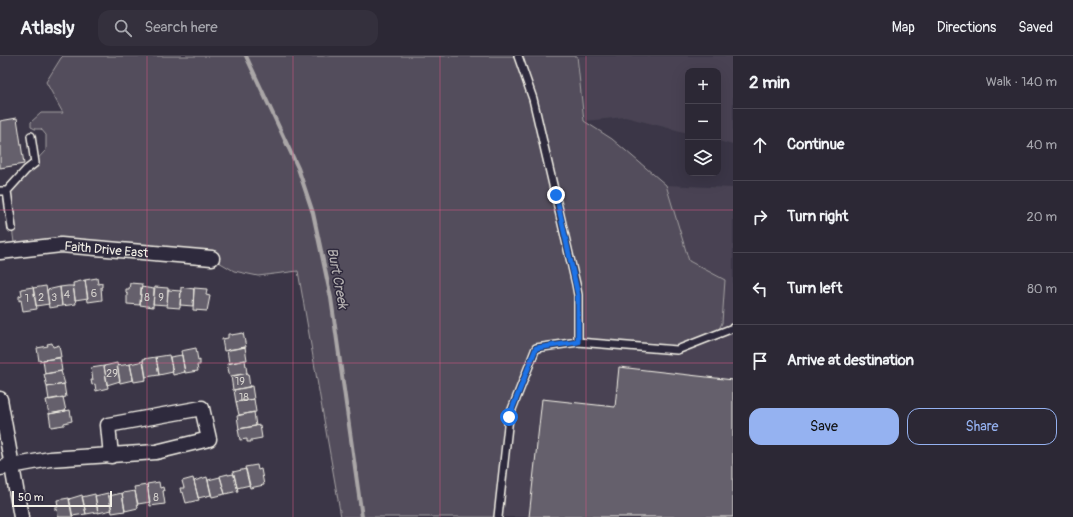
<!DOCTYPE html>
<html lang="en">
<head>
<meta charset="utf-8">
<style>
	body { margin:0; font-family:Pangolin,sans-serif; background:#34303d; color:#f1f3f6 }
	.controls { position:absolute; right:12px; top:12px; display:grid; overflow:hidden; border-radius:8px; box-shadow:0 4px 16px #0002 }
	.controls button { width:36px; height:36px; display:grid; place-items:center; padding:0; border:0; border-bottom:1px solid #484450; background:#2c2835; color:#f1f3f6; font:20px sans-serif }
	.scale { position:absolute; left:12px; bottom:10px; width:100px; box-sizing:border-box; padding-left:4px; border:2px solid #f4f1e8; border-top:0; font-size:11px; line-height:14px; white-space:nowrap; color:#f4f1e8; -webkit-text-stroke:3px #2f2a3d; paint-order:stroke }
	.stop { position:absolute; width:12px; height:12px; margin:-9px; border:3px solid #1a73e8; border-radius:50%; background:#fff }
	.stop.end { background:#1a73e8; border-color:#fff; box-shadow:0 1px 4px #0008 }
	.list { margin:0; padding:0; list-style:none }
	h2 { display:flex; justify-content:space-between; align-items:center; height:52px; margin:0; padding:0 16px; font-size:17px }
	h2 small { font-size:13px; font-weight:400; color:#a6a6ad }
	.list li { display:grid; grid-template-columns:26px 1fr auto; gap:12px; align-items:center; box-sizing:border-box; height:72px; padding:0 16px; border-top:1px solid #484450 }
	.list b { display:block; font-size:15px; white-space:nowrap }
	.list em { font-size:13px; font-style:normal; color:#a6a6ad }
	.actions { display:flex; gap:8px; padding:12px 16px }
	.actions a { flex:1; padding:9px 0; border:1px solid #95b2f1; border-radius:12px; text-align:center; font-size:14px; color:#95b2f1 }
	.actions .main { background:#95b2f1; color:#111 }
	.icon { flex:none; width:22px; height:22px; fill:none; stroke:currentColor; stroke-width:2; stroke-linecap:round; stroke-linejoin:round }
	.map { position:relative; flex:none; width:733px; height:461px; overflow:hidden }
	header { display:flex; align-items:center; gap:24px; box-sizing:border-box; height:56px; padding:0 20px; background:#2c2835; border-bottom:1px solid #484450 }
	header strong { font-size:19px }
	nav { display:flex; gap:22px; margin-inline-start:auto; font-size:14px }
	.search { width:280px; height:36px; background:#34303d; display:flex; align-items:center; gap:10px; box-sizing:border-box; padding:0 14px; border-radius:12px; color:#a6a6ad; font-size:15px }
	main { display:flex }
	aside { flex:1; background:#2c2835 }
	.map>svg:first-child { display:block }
</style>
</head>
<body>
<header>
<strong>Atlasly</strong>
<div class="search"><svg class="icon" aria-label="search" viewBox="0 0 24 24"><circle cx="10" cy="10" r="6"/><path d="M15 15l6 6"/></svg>Search here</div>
<nav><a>Map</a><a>Directions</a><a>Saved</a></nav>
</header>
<main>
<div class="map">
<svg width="733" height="461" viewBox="0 0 733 461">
	<rect width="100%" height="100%" fill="#3b3647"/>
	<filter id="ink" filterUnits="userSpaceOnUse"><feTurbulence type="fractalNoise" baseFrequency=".025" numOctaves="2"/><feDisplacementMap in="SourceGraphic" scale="8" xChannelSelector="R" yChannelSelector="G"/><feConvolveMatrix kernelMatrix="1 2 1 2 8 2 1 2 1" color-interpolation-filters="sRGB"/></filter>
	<g filter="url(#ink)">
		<!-- built -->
		<path fill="#484352" d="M577 0H733V89L718 85V15H688V77L625 61 584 65Z
			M666 129 733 132V461H498L509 361 536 292 725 225 689 205Z"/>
		<!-- green -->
		<path fill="#534e5c" stroke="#a4a0a2" d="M63 0H577L584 65 612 83 666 129 689 205 725 224 722 267 716 279 677 294 578 286 536 292 509 361 498 461H341L298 215 258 220 234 215 212 202 15 194 7 135 46 94V79L41 73H35L31 71V66L41 57H63L46 26 61 2Z"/>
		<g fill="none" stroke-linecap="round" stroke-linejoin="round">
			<!-- stream -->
			<path stroke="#aaa6a7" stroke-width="4" d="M246 0 298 112 313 157 331 242 362 461"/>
		</g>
		<!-- building -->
		<path fill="#65616c" stroke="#f4f1e8" d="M17 62 24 108 0 112V65Z
			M97 222 98 228 102 227V231H101L102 244 88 246 85 224Z
			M85 224 88 242 75 244 73 227Z
			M130 227 142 228 140 249 127 248V237L126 236V233H129Z
			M46 230 49 248 36 250 33 232Z
			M68 230H73L76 248 62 250 60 231Z
			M33 231 37 253 23 255 21 244 19 245V240L22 239 21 233Z
			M60 231 62 250 49 252 47 234Z
			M141 231 154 233 153 251 140 249Z
			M155 231 168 232 167 249 153 248Z
			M181 231 194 233 193 250 180 249Z
			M194 232 207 233 206 239 210 240 207 255 193 254Z
			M168 234 181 235 180 252 167 251Z
			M243 277 246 291 224 295 222 283 228 282V278H231V279Z
			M52 287 53 291 59 289 61 301 39 305 37 292 48 290 47 288Z
			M245 291 247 304 229 307 227 294Z
			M196 292 198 305 200 304V309H197L198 315 185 317 181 295Z
			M169 299 173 316 159 319 156 301Z
			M182 299 185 316 173 319 170 301Z
			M156 301 159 319 146 321 143 303Z
			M60 302 62 315 45 318 43 304Z
			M245 304 247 317 230 321 227 308Z
			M143 305 146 324 134 326 130 308Z
			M117 307 120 325 107 329 104 310Z
			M130 308 133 324 120 327 117 310Z
			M104 310 108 332 96 335 95 328 92 329 91 324H93L91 312Z
			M619 311 733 324V461H529L542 343 615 351Z
			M61 315 65 328 47 331 44 318Z
			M248 317 250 331 233 334 231 320Z
			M64 328 66 341 49 344 47 331Z
			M252 330 254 343 236 346 234 334Z
			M63 341 66 355 49 358 46 344Z
			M254 343 256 356 239 359 236 346Z
			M70 354 72 365 64 367V369L51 371 49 358Z
			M254 356 256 370 239 373 237 360Z
			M260 369 262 382 251 384V386H247V383L240 384 238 373Z
			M257 409 258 414 261 413 264 429 250 432 245 411Z
			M246 413 250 429 237 432 233 416Z
			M228 418V419L234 418 238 435 225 438 220 420Z
			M207 421 211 439 198 442 194 425Z
			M220 421 225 438 212 441 208 424Z
			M193 422 199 444 186 447 183 436 181 437 180 432H184L182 425Z
			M159 426 160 432 163 431 164 435H163L165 448 150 450 147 428Z
			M147 429 150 446 138 448 134 431Z
			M135 435 138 452 125 455 122 437Z
			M108 437 112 454 98 457 95 440Z
			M122 437 125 455 112 457 109 440Z
			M95 438 98 456 86 458 82 441Z
			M82 439 86 458 72 460 69 443Z
			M69 442 73 461H58L57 453 55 454V451H58L57 444Z"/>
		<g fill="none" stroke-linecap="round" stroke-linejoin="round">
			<!-- service casing -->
			<g stroke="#f4f1e8" stroke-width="10">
				<path id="service" d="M518 0 533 43 576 228 578 239V286
					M0 135H7L12 172
					M7 135 26 114 35 107 31 80
					M498 461 509 361 536 292 578 286 677 294 733 272"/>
			</g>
			<!-- minor casing -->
			<g stroke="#f4f1e8" stroke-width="17">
				<g id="minor">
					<path id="s1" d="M0 196 61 189 212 202"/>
					<path d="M0 343 21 461"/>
					<path d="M0 412 50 403 156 396 209 383 202 352 108 369 111 400"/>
				</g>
			</g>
			<!-- service -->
			<use href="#service" stroke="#2f2a3d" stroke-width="7"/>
			<!-- minor -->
			<use href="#minor" stroke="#2f2a3d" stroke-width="14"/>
		</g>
	</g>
	<g fill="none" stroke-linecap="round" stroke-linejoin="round" filter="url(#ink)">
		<!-- route -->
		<path stroke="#1a73e8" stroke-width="5" d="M509 361 536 292 578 286V239L556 139"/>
	</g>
	<!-- grid -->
	<path fill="none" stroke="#d15985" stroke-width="1" stroke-opacity="0.55" d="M147 0V461M293 0V461M440 0V461M586 0V461M0 154H733M0 307H733"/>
	<g text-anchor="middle" stroke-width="3" stroke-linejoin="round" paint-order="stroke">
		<!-- number labels -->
		<g font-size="11" fill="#d0cdc9">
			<text x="94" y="241">6</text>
			<text x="67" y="242">4</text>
			<text x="41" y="245">2</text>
			<text x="54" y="245">3</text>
			<text x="147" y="245">8</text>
			<text x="161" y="245">9</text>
			<text x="27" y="246">1</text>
			<text x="112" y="321">29</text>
			<text x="240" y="329">19</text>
			<text x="244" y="345">18</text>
			<text x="156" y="445">8</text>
		</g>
		<!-- street labels -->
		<g font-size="13" fill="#f4f1e8" stroke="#2f2a3d">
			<text dy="5" stroke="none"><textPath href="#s1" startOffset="107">Faith Drive East</textPath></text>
		</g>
		<!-- water labels -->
		<g font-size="14" font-style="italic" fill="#b6b2b2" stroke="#2f2a3d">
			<text transform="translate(338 222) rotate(79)" y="5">Burt Creek</text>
		</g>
	</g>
</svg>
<div class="controls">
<button>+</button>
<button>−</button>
<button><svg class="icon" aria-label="layers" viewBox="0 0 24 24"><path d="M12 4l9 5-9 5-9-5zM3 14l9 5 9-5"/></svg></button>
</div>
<div class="scale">50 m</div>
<div class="stop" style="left:509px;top:361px"></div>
<div class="stop end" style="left:556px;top:139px"></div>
</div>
<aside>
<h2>2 min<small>Walk · 140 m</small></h2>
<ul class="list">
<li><svg class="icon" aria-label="ahead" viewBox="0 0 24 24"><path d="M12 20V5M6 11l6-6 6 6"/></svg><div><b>Continue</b></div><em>40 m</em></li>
<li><svg class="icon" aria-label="right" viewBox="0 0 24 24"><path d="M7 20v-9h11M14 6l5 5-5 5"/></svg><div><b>Turn right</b></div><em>20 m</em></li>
<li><svg class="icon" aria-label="left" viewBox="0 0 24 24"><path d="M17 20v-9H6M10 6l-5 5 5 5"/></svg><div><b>Turn left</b></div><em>80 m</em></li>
<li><svg class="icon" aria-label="arrive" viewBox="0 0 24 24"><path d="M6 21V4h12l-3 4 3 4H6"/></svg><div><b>Arrive at destination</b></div></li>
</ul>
<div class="actions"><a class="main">Save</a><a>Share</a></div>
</aside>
</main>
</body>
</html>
